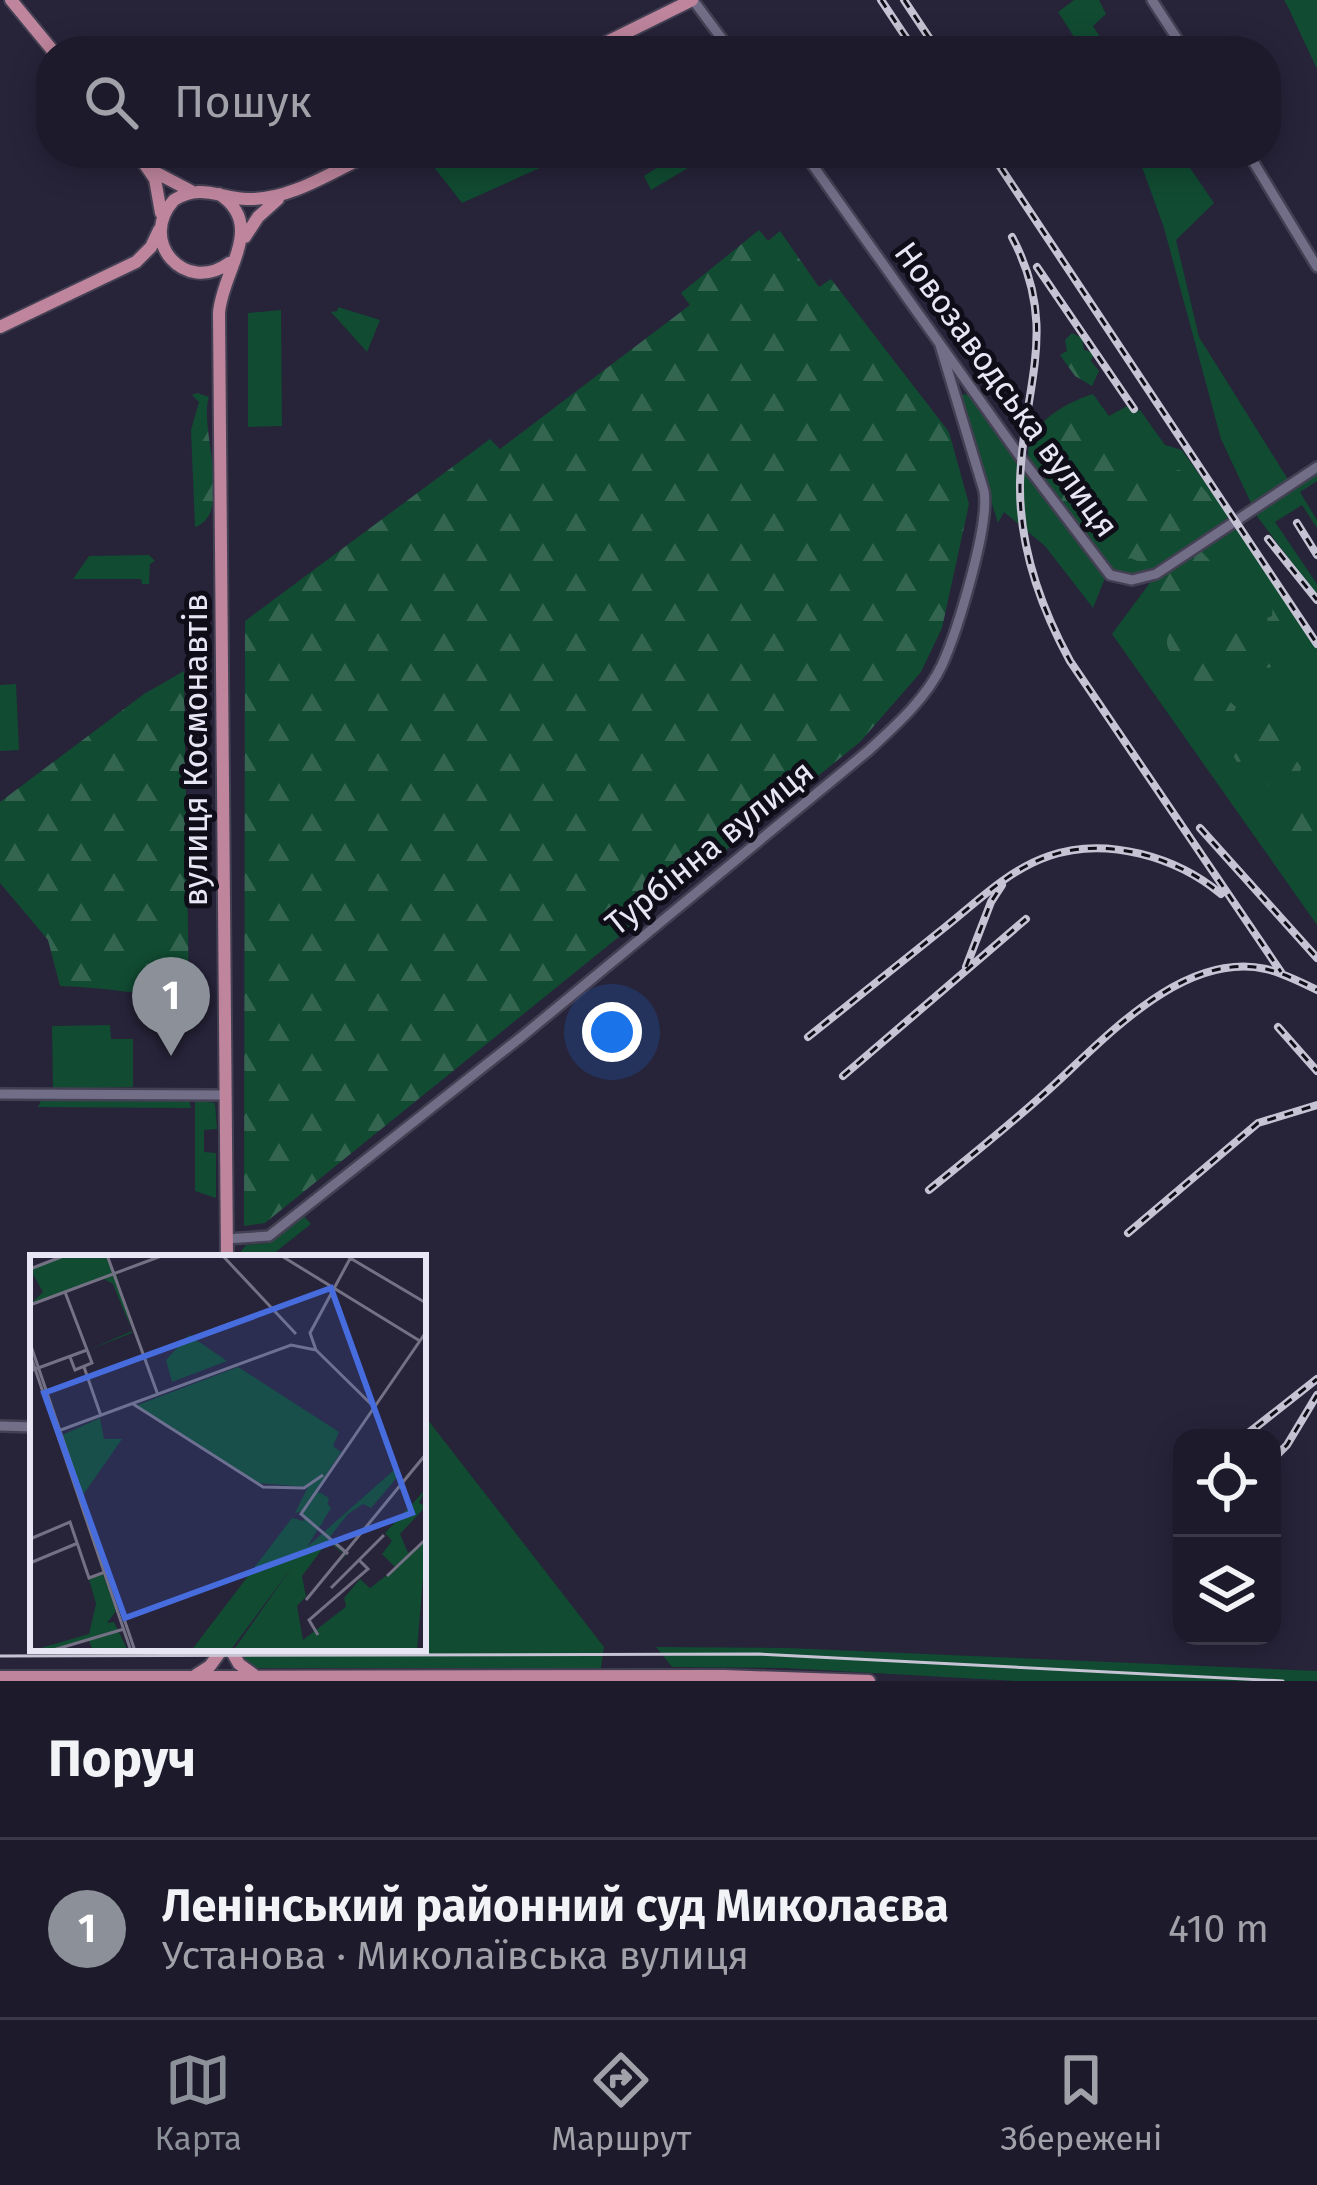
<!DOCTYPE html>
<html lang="uk">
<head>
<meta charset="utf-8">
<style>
	body { margin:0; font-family:"Fira Sans",sans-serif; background:#2a2737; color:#f1f3f6 }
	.controls { position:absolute; right:36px; bottom:36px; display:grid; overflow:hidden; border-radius:24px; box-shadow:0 6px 30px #0003 }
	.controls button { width:108px; height:108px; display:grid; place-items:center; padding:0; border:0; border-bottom:3px solid #3b3847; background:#1d1a2b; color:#f1f3f6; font:60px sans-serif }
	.you { position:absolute; left:612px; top:1032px; width:42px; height:42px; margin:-30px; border:9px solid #fff; border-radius:50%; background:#1a73e8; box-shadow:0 0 0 18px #1a73e833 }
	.badge { display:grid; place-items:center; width:78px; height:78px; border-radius:50%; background:#8c9099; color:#fff; font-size:39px; font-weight:700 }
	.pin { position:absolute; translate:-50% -99px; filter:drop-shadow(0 3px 6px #0008) }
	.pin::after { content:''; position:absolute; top:63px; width:42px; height:36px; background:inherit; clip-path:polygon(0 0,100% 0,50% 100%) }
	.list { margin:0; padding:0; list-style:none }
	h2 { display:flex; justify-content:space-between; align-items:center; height:156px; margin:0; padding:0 48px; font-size:51px }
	h2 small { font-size:39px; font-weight:400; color:#a0a1a9 }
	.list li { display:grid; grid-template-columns:78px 1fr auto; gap:36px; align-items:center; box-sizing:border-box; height:180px; padding:0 48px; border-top:3px solid #3b3847 }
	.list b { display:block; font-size:45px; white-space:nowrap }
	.list p { margin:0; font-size:39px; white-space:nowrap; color:#a0a1a9 }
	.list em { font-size:39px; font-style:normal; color:#a0a1a9 }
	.icon { flex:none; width:66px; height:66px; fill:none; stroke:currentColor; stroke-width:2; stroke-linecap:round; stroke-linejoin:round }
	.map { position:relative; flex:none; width:1317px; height:1681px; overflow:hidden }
	.search { position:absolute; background:#1d1a2b; box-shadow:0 6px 30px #0003; left:36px; right:36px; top:36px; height:132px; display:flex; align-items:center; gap:30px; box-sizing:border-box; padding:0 42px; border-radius:48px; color:#a0a1a9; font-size:45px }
	.sheet { height:336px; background:#1d1a2b }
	nav { display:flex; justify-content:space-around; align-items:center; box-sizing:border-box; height:168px; border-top:3px solid #3b3847; background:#1d1a2b; font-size:33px; color:#a0a1a9 }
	nav a { display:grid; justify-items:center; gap:6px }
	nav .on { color:#8c9099 }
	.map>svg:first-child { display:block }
</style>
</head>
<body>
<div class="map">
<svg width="1317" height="1681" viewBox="0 0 1317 1681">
	<defs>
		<pattern id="forest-firs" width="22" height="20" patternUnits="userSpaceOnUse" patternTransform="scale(3)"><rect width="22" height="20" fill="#114b32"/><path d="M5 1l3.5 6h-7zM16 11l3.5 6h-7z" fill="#346550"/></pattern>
	</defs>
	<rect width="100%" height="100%" fill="#272339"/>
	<!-- green -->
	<path fill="#114b32" d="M1074 0H1099L1106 14 1093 26 1109 51H1083L1058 12Z
		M1284 0H1317V69L1288 7Z
		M423 153H573L462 203Z
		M680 153H698L703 159 651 190 644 176Z
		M1137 153H1180L1214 203 1176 240 1199 337 1289 481 1251 503 1221 439 1164 228Z
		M338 307 380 320 367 352 331 312 337 311Z
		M281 310 282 426 248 427V313Z
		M963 394 970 395 1105 578 1093 608 1045 546 1004 512 998 523 959 399Z
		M1093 394 1109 416 1127 406 1133 412 1140 410 1165 445 1182 450 1229 517 1154 571 1124 574 1104 563 1028 458C1026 424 1065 403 1093 394Z
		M1317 471V481L1300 492 1317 520V528L1302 505 1275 522 1317 584V596L1253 511Z
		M1233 523 1317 647V925L1112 634 1152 580Z
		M149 555 155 561 150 564 149 584H142L141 579H73L89 556Z
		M16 684 19 750 0 751V685Z
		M110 1025 111 1039H133V1087L53 1089 52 1026Z
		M42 1098 189 1099 191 1108 38 1107Z
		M195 1100 215 1103 217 1129 204 1130V1152L216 1153V1198L195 1191Z
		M303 1215 311 1224 268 1258H236L246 1245 268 1243Z
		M424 1415 604 1647 601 1668H258L245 1662 240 1648H423Z
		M656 1647 787 1648 1317 1671V1681H1016L784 1668 672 1667Z"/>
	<!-- forest -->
	<path fill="url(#forest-firs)" d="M759 230 768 241 780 231 819 287 831 279 949 432 969 504 942 628 921 672 860 742 265 1223 244 1226 245 621 490 439 500 449 690 305 681 293Z
		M1072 333 1082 338 1084 350 1094 353 1091 361 1099 371 1092 386 1075 376 1060 355 1067 351 1065 340Z
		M197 393 209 397C198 427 235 513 195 527L191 430 199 402 192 395Z
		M1070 403 1083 405 1081 434 1113 435C1128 447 1140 461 1135 481L1171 489 1174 485 1169 472 1189 468C1196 484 1210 491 1216 510 1208 533 1196 533 1180 547 1171 556 1166 562 1155 568L1130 558 1125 561 1128 569 1121 572 1104 563 1102 553 1107 545 1102 539 1089 538 1091 520 1087 511 1063 504 1060 496 1067 484 1041 471 1047 462 1040 453 1029 449 1043 425Z
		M1199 549 1213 564C1197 571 1185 591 1169 602L1144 599 1142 595 1152 580Z
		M1273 604 1278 605 1292 625 1281 639 1293 658 1268 668 1250 657 1248 666 1257 670 1237 676 1231 689 1233 696 1228 700 1236 707 1231 720 1244 717 1247 711 1262 722H1270L1301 767 1299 777 1280 775 1263 789 1251 780 1253 761 1237 762 1232 753 1220 749C1237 702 1165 662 1167 642 1167 635 1171 630 1173 623L1157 619 1172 607 1195 645H1217L1222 639 1217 626 1235 615 1247 623 1257 620 1269 625 1267 618 1272 616Z
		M184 671 189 996C145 996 104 987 60 986L48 940 0 883V802L144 694Z
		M1299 783C1317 799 1317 833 1317 860 1304 853 1279 825 1286 808 1288 805 1301 798 1304 796L1291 786Z"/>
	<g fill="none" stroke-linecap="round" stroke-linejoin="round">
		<!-- minor casing -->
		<g stroke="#444053" stroke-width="14">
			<path id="minor" d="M693 0 731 51
				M1152 0 1185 51
				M804 153 1021 458 1110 575 1132 580 1156 574 1317 467
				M1248 153 1317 267
				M0 1094 225 1095
				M226 1239 269 1236 525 1034 868 751C895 726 926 699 942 665 957 632 990 525 984 491L940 345
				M0 1426 33 1427"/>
		</g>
		<!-- major casing -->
		<g stroke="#444053" stroke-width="16">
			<path id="major" d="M11 0 53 51
				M589 51 692 0
				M137 153 155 179 161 213
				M151 170 191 191
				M219 194C267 225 222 271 219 313L227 1258
				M245 237 258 217 278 199
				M229 263C185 295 137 241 174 200 200 183 220 198 247 199 290 201 335 170 372 153
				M0 327 136 262 151 247 159 230
				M230 1648 239 1664 254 1675
				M196 1675 210 1666 223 1648
				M0 1677 724 1676 869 1681"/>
		</g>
		<!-- minor -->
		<use href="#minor" stroke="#726e88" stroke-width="9"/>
		<!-- major -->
		<use href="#major" stroke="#be859d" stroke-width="12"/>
		<!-- tram -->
		<path stroke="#c6c4d4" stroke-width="3" d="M0 1656 758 1654 1283 1681"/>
		<!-- rail casing -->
		<g stroke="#c6c4d4" stroke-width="8">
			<path id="rail" d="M881 0 915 51
				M904 0 938 51
				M991 153 1317 644
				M1012 237C1061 329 1022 389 1020 483 1019 547 1040 606 1070 661L1281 972
				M1037 267 1134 409
				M1297 523 1317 555
				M1268 539 1317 600
				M1200 828 1317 958
				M966 967 991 902 1002 885
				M1278 1027 1317 1071
				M808 1037C853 1001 899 964 944 928 977 902 1008 870 1049 856 1106 836 1177 857 1221 894
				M843 1076 1026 919
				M929 1190C972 1155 1015 1121 1056 1083 1108 1035 1185 951 1266 969 1283 973 1301 982 1317 990
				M1128 1233 1258 1123 1317 1105
				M1242 1438 1317 1379
				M1272 1460 1287 1445 1317 1395"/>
		</g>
		<!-- rail -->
		<use href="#rail" stroke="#0f0e18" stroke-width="3" stroke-dasharray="9" stroke-linecap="butt"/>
	</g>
	<g text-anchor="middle" stroke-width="10" stroke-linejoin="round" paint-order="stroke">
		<!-- street labels -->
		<g font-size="33" fill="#e8e6f5" stroke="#0f0e18">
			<text transform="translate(1007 389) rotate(54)" y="12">Новозаводська вулиця</text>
			<text transform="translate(195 750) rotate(-90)" y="12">вулиця Космонавтів</text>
			<text transform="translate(709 847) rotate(-39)" y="12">Турбінна вулиця</text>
		</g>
	</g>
	<!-- overview -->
	<g transform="translate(30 1255)">
		<rect width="396" height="396" fill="#272339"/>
		<path d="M38 0H76L87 21 102 78 58 95 102 76 83 29 72 23 0 49 13 37 0 14ZM208 112 309 177 303 191 311 197 278 247 288 237 301 253 277 292 364 215 370 219 341 253 333 249 318 259 298 284 316 300 267 351 273 385 366 313 352 299 362 286 355 278 396 234 389 248 396 251 370 279 378 298 396 285 387 396H203L264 309 200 396H161L262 263 274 266 273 256 265 258 278 232 227 228 105 151ZM298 286 315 300 276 342 272 321ZM70 163 74 184H92L53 240 32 180ZM73 319 86 356 77 368 84 367 98 396H63L59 386 16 396H0L59 379 66 349 59 324Z" fill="#114b32" fill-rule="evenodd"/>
		<path d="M159 80 197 106 142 127 136 105ZM210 114 308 177 275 230 227 226 106 151ZM289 237 299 243 292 270 270 271 265 277 274 293 255 289 244 310 253 317 244 320 245 331 232 338 198 396H179L189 393 187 377 218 335 226 340 222 331 248 302V288L275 266ZM330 324 342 335 351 327 346 345 334 348 333 367 305 378 306 361 319 363 314 343ZM238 355 242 363 255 362 237 395 221 396 223 389 212 396Z" fill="#114b32"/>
		<path fill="none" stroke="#747184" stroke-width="3" d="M77 0 128 140M192 0 266 79M250 0 390 86M315 0 396 48M322 0 280 78 286 95 344 152M0 14 36 0M35 37 62 108 45 115 40 102M0 50 134 0M0 88 105 396M0 99 101 396M54 112 71 161M0 116 57 95M103 149 233 232 274 233 293 220M28 176 261 90 286 95M0 284 40 267 59 323 75 317M318 299 271 259 396 77M0 308 48 288M357 321 396 284M301 333 354 280M276 345 396 199M288 380 279 365 338 314 329 305M20 396 94 374"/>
		<path fill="#466cde" fill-opacity="0.15" stroke="#466cde" stroke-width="6" d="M301 33 382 258 95 363 14 138Z"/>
		<rect width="396" height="396" fill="none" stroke="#e8e6f5" stroke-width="6"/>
	</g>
</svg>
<div class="controls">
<button><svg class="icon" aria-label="locate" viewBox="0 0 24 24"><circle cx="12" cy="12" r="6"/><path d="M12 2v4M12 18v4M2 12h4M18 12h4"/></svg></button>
<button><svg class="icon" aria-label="layers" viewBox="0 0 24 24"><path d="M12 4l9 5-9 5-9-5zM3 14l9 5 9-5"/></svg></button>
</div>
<div class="you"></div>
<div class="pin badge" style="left:171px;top:1056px">1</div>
<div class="search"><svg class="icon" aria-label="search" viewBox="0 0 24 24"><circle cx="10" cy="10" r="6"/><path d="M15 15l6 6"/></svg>Пошук</div>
</div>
<section class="sheet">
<h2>Поруч<small></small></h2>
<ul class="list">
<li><span class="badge">1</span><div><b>Ленінський районний суд Миколаєва</b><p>Установа · Миколаївська вулиця</p></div><em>410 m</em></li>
</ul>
</section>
<nav>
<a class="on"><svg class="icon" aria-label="map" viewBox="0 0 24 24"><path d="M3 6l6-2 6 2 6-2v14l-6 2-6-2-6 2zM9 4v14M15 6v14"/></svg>Карта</a>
<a><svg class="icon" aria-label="directions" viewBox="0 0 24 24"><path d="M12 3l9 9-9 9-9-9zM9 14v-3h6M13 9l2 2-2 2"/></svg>Маршрут</a>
<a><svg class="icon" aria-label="saved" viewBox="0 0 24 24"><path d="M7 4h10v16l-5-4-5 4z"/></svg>Збережені</a>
</nav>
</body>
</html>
